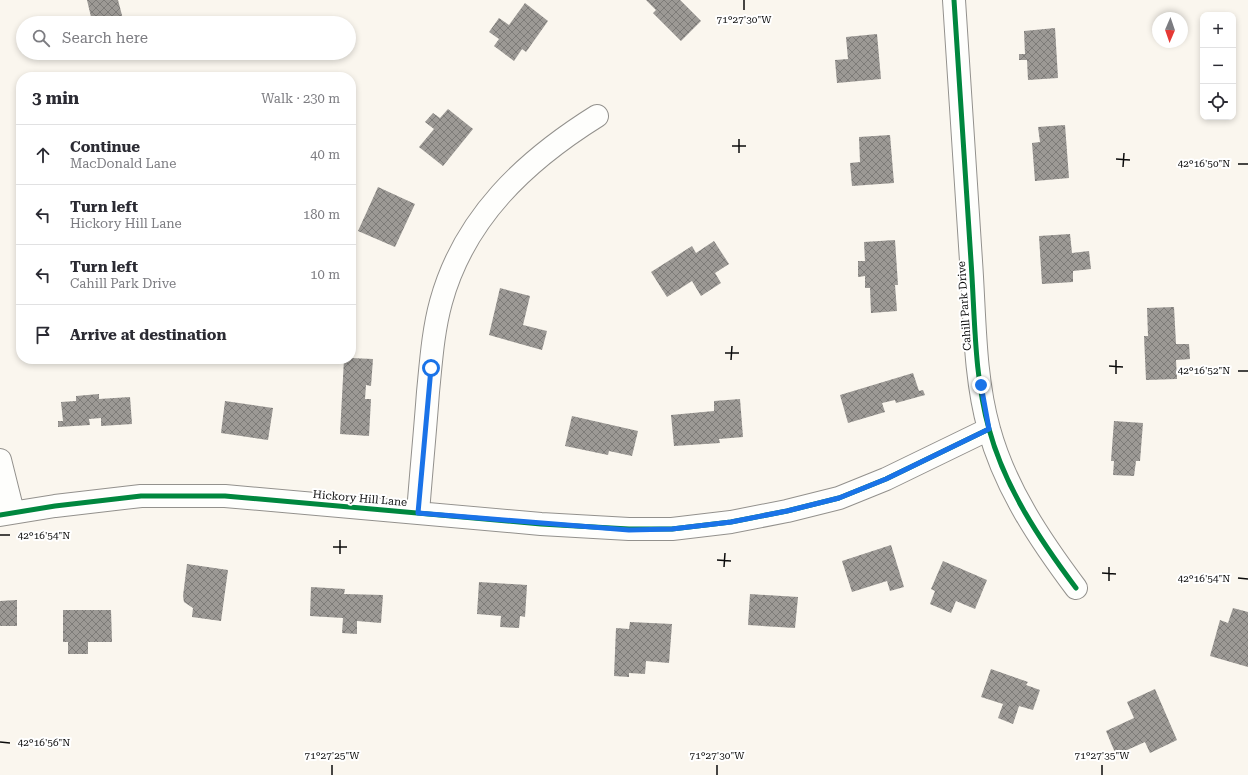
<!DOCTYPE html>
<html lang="en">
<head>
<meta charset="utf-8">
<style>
	body { margin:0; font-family:"Roboto Serif",serif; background:#f2f2f3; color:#2b2b33 }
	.controls { position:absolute; right:12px; top:12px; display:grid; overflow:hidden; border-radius:8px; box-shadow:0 2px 6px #0003 }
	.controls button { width:36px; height:36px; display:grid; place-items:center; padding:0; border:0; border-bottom:1px solid #e1e1e2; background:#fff; color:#2b2b33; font:20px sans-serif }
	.compass { position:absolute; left:1152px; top:12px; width:36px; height:36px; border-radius:50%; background:#fff; box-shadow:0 2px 6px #0003; rotate:182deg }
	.stop { position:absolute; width:12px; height:12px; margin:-9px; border:3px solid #1a73e8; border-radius:50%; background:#fff }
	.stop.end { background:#1a73e8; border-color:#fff; box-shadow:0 1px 4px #0008 }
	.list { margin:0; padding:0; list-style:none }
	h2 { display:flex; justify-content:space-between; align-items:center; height:52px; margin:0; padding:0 16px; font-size:17px }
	h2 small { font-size:13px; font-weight:400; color:#7c7c81 }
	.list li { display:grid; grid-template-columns:26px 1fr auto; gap:12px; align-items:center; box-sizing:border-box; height:60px; padding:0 16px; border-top:1px solid #e1e1e2 }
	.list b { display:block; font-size:15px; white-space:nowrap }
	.list p { margin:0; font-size:13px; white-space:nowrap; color:#7c7c81 }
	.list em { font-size:13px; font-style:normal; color:#7c7c81 }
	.icon { flex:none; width:22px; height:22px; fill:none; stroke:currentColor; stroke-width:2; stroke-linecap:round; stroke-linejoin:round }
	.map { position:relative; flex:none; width:1248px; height:775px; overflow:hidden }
	.search { position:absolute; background:#fff; box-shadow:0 2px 6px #0003; left:16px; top:16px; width:340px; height:44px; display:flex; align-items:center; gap:10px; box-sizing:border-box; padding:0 14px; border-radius:22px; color:#7c7c81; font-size:15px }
	.panel { position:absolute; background:#fff; box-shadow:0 2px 6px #0003; left:16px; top:72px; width:340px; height:292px; border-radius:16px }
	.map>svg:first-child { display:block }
</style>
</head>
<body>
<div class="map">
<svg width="1248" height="775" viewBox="0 0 1248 775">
	<defs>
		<pattern id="building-cross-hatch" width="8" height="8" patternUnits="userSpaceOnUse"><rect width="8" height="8" fill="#9c9995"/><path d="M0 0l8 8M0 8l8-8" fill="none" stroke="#7d7b78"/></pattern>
	</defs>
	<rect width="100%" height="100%" fill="#faf6ee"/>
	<!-- building -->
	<path fill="url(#building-cross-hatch)" d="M87 0H118L124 23H97L94 16 91 17Z
		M646 0H680L701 21 681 41 653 13 656 10Z
		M525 3 548 21 526 52 522 49 514 61 494 46 499 39 489 32 499 18 509 25Z
		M1055 28 1058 78 1028 80 1027 60H1019V54H1025L1024 31Z
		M877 34 881 79 837 83 835 60 848 59 846 37Z
		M448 109 473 129 443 166 419 147 434 129 425 122 433 113 440 118Z
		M1065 125 1069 178 1035 181 1032 143 1040 142 1038 127Z
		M890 135 894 183 852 186 850 163 860 162 859 137Z
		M378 187 415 204 395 247 358 231Z
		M1070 234 1072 253 1089 251 1091 269 1073 271V282L1042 284 1039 236Z
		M895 240 898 285H895L897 311 871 313 870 288H865V276L858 277V261H865L864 242Z
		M714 241 729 264 715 273 721 283 701 296 692 281 667 297 651 272 692 246 696 253Z
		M500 288 530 296 523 325 547 331 542 350 489 335Z
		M1174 307 1176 344H1189L1190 359 1176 360 1177 379 1146 380 1144 336H1148L1147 308Z
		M351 358 373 359 371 386 366 385 365 399H371L369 436 340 434 344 359H351Z
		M913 373 919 391 923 390 925 395 896 403 895 400 882 403 885 412 848 423 840 395Z
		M99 394V399L130 397 132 424 101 426V418L89 419 90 425 58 427V421H63L61 402 76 401V396Z
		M740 399 743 437 719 439 720 443 674 446 671 415 714 411V401Z
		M225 401 273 408 268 440 221 433Z
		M572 416 638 431 632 456 609 451 608 455 565 446Z
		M1114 421 1143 423 1140 461H1136L1134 476 1113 475 1114 461H1111Z
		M891 545 904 587 890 591 887 581 852 592 842 561Z
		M943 561 987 580 975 609 956 601 951 613 930 604 935 591 931 589Z
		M187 564 228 570 221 621 192 617 193 608 184 602 183 596Z
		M479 582 527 585 525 617 520 616 519 628 500 627 501 616 477 614Z
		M311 587 345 589 344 594 383 595 381 623 357 621V634L342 633 343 618 310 616Z
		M750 594 798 597 795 628 748 625Z
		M17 600V626H0V601Z
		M1233 608 1248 612V667L1210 656 1220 620 1228 623Z
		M63 610H111L112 642H88V654H68V642H63Z
		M630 622 672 624 669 663 646 661 645 674 629 673V677L614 676 616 628 629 629Z
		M991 669 1028 682 1026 685 1040 690 1033 710 1019 706 1013 724 998 718 1003 704 981 697Z
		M1155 689 1177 740 1150 753 1145 742 1116 755 1106 731 1134 718 1127 702Z"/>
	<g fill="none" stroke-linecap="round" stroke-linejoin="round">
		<!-- minor casing -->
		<g stroke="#93918d" stroke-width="24">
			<path id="minor" d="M954 0C959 87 965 174 971 261 975 317 974 376 989 429 1005 488 1040 540 1076 588
				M0 460 13 512
				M418 513C421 473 425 433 428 392 431 362 433 331 441 302 464 218 525 161 597 116
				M0 515 55 506 141 496H225L541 524 629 529H672L731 522 787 511 839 498 886 479 989 429"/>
		</g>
		<!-- minor -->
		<use href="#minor" stroke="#fefefc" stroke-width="22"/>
		<!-- cycleway casing -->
		<g stroke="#fff" stroke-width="8">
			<path id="cycleway" d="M954 0C959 87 965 174 971 261 975 317 974 376 989 429 1005 488 1040 540 1076 588
				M0 515 55 506 141 496H225L541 524 629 529H672L731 522 787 511 839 498 886 479 989 429"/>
		</g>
		<!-- cycleway -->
		<use href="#cycleway" stroke="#00873e" stroke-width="5"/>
	</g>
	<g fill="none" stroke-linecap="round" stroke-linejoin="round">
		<!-- route -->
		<path stroke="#1a73e8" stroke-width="5" d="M431 368 418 513 629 530 672 529 731 522 787 511 839 498 886 479 989 429 981 385"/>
	</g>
	<!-- ticks -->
	<path fill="none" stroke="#0b0b0b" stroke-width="1.5" d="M744 10V0M732 146H746M739 153V139M1116 159 1130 160M1238 164H1248M1123 167 1124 153M725 353H739M731 360 732 346M1109 366 1123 367M1238 371H1248M1116 374V360M0 535H10M333 547H347M340 554V540M717 560 731 561M724 567 725 553M1102 573 1116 574M1238 578 1248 579M1109 581V567M0 742 10 743M332 775V765M717 775V765M1102 775V765"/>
	<g text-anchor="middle" stroke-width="4" stroke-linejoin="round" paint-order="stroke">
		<!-- street labels -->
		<g font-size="11" fill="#0b0b0b" stroke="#fff">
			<text transform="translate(964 306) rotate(-94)" y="4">Cahill Park Drive</text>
			<text transform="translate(360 498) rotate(5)" y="4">Hickory Hill Lane</text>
		</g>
	</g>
	<g font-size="10" text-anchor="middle" fill="#0b0b0b" stroke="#fff" stroke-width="4" stroke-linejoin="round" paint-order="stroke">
		<text x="744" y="23">71°27'30"W</text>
		<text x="1204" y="167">42°16'50"N</text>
		<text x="1204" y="374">42°16'52"N</text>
		<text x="44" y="539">42°16'54"N</text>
		<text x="1204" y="582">42°16'54"N</text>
		<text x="44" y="746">42°16'56"N</text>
		<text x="332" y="759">71°27'25"W</text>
		<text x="717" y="759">71°27'30"W</text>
		<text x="1102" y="759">71°27'35"W</text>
	</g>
</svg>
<div class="controls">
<button>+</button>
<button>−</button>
<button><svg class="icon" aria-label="locate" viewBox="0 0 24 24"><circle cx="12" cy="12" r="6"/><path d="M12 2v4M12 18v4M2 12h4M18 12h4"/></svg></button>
</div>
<svg class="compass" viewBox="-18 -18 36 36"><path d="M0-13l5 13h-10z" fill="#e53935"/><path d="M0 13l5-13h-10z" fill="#7c7c81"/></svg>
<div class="stop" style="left:431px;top:368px"></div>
<div class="stop end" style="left:981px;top:385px"></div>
<div class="search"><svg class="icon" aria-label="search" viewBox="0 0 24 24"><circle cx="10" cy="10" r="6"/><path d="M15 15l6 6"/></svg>Search here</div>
<section class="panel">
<h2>3 min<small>Walk · 230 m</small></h2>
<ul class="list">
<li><svg class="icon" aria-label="ahead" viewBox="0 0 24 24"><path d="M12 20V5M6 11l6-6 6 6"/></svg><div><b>Continue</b><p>MacDonald Lane</p></div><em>40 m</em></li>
<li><svg class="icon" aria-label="left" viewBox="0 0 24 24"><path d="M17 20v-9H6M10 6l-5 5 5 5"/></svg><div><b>Turn left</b><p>Hickory Hill Lane</p></div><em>180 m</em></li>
<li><svg class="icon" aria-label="left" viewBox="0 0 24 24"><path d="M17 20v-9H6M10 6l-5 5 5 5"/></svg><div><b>Turn left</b><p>Cahill Park Drive</p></div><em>10 m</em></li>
<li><svg class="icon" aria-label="arrive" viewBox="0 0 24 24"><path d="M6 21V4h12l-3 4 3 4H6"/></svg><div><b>Arrive at destination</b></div></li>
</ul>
</section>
</div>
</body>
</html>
